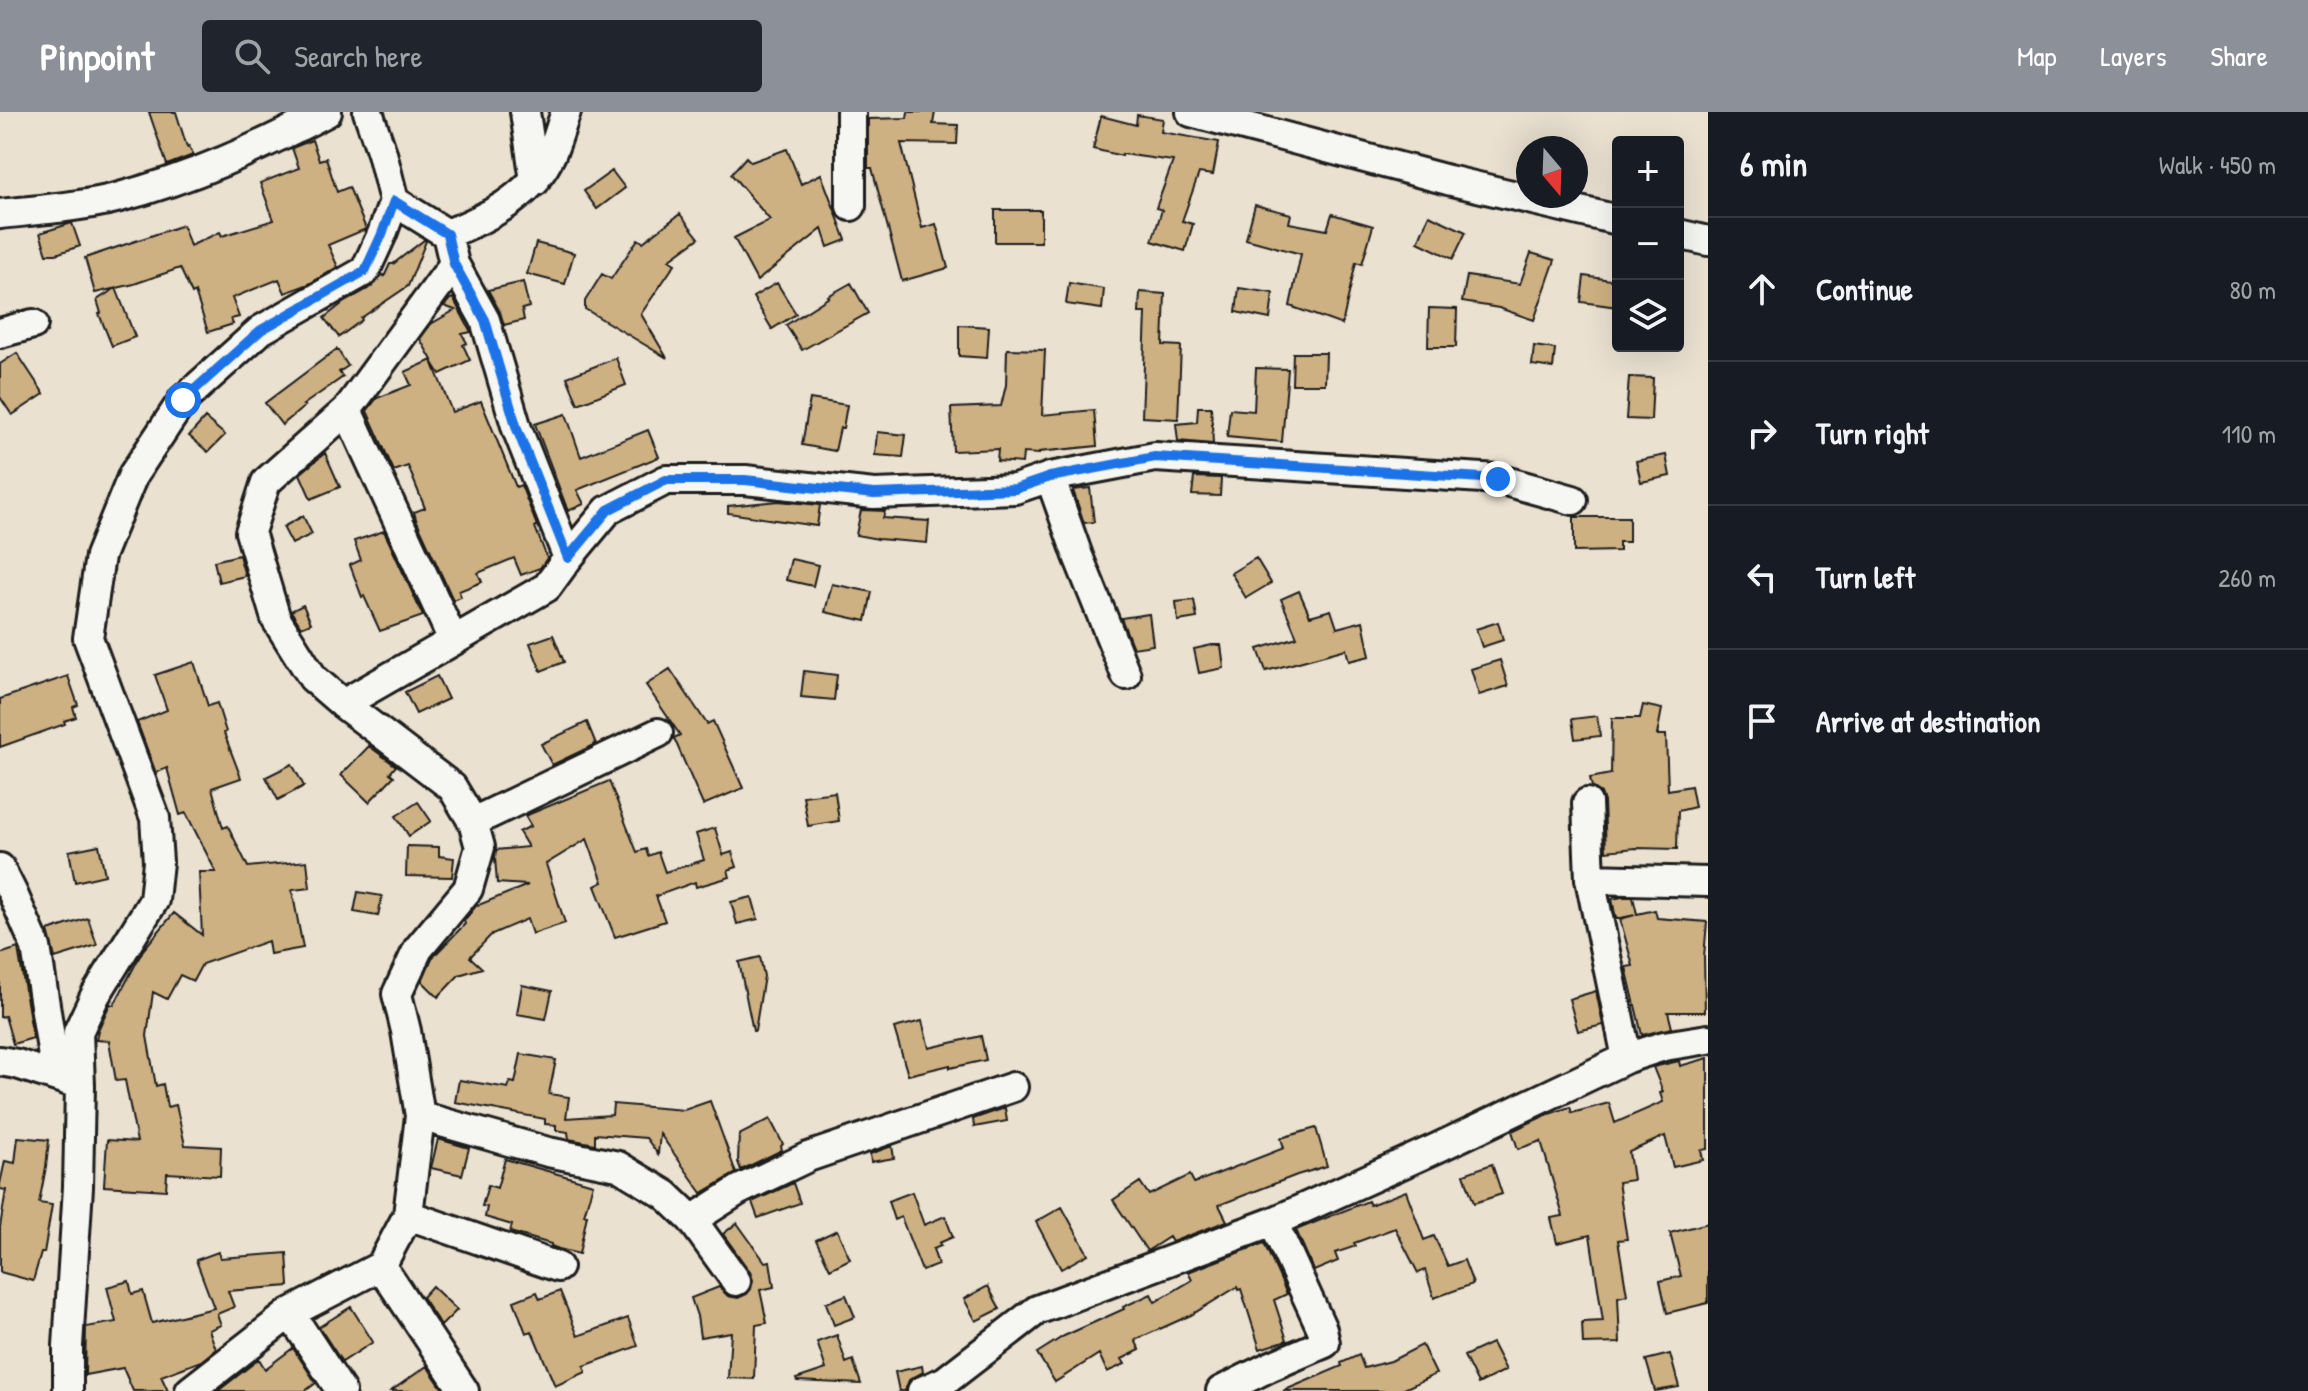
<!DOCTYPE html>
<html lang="en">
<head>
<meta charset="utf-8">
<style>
	body { margin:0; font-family:"Patrick Hand",sans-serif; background:#20242c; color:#f1f3f6 }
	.controls { position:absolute; right:24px; top:24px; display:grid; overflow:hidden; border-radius:8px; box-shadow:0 8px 32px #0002 }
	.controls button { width:72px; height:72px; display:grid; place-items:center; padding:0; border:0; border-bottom:2px solid #363941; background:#171b24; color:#f1f3f6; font:40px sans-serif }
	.compass { position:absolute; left:1516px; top:24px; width:72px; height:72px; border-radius:50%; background:#171b24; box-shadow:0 8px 32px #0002; rotate:161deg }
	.stop { position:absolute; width:24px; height:24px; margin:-18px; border:6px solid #1a73e8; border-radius:50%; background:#fff }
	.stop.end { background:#1a73e8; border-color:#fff; box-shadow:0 2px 8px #0008 }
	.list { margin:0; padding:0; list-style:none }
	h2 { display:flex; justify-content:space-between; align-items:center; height:104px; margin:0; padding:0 32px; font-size:34px }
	h2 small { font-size:26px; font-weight:400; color:#9ea1a6 }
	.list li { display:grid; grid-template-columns:52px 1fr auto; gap:24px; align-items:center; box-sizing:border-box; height:144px; padding:0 32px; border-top:2px solid #363941 }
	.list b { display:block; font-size:30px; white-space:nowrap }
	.list em { font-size:26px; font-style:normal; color:#9ea1a6 }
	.icon { flex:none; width:44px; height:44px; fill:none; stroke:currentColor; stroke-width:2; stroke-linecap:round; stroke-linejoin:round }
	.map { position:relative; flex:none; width:1708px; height:1279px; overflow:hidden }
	header { display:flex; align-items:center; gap:48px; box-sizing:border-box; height:112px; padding:0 40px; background:#8c9099; color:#fff }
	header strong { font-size:38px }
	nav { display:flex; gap:44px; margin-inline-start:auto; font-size:28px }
	.search { width:560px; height:72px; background:#20242c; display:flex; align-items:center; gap:20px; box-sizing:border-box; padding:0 28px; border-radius:8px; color:#9ea1a6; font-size:30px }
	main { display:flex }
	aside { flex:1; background:#171b24 }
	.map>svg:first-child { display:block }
</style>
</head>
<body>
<header>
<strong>Pinpoint</strong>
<div class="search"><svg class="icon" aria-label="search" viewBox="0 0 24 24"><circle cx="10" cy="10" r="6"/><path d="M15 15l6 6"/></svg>Search here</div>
<nav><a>Map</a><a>Layers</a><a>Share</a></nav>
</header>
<main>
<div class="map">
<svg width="1708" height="1279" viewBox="0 0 1708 1279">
	<rect width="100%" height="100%" fill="#eae1d1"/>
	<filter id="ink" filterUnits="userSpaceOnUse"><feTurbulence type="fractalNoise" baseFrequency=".0125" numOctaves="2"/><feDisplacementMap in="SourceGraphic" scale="16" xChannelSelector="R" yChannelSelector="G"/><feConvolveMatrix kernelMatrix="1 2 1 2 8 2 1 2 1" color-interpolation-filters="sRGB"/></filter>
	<g filter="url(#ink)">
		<!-- building -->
		<path fill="#ceb183" stroke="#1c1c1c" stroke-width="2" d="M149 0H176L187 35 189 34 193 43 167 53Z
			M908 0H935L933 12 958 13 957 32 901 31 922 116 936 112 948 156 902 169 872 56H868V7L907 6Z
			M1137 3 1163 7 1161 20 1219 30 1213 63 1199 61 1182 109 1193 112 1185 139 1152 129 1162 98 1156 96 1173 49 1122 42V44L1093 37 1101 4 1136 13Z
			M312 28 319 48 326 46 337 80 349 75 366 117 328 133 338 155 309 172 285 181 279 167 232 186 239 205 231 207 233 212 208 220 195 180 192 182 180 156 134 172 95 181 85 146 183 113 190 134 220 120 222 124 274 108 260 71 299 56 292 36Z
			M787 37 801 72 821 62 846 128 828 135 822 117 757 169 734 126 770 108 731 62 746 45 751 50Z
			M612 59 625 76 597 97 584 79Z
			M1255 93 1291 102 1289 111 1327 118 1332 102 1373 114 1362 152 1356 150 1342 213 1290 194 1301 142 1246 127Z
			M995 98H1041V130H995Z
			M680 102 699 126 669 148 675 152 641 202 667 246 585 197V189L602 162 611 167 638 127 643 130Z
			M1429 103 1466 120 1453 147 1418 130Z
			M72 111 80 134 56 142H47L40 121Z
			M424 128 426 129 408 174 361 206 362 208 339 225 324 206 343 191 373 174 381 164 384 163V165L390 152H393Z
			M536 131 574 141 565 172 527 162Z
			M1531 141 1555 148 1534 208 1499 196 1462 190 1467 164 1520 172Z
			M1584 164 1618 169V195L1581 190Z
			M523 170 529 195 522 197 524 208 504 213 500 200 488 178Z
			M777 171 796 202 772 217 753 185Z
			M851 171 868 201 802 238 786 213 829 185 828 184Z
			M1069 171 1104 177 1102 197 1066 192Z
			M116 176 135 225 112 234 99 202 101 201 97 188Z
			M1239 176 1273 181 1270 207 1236 200Z
			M1140 180 1165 182 1163 233 1181 234 1178 307 1142 305 1146 201H1139Z
			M453 186 471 220 462 222 467 231 463 233 470 248 440 262 432 249 452 300 481 289 516 375 521 373 537 414 535 415 547 446 540 456 521 463 514 446 478 461 482 470 459 479 461 485 453 488 416 407 414 400 425 396 408 354 394 359 367 299 377 286 411 273 405 260 432 248 420 227 431 212 455 198 444 194 450 187Z
			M1429 196 1457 197 1456 235H1428Z
			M959 213 989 215 987 246 959 244Z
			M1534 234 1555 237 1553 256 1532 253Z
			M337 237 348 254 339 260 343 265 303 293 305 294 282 313 265 291Z
			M1007 237 1045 238 1042 303 1094 298 1097 334 1039 340V342L1023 341 1022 351 997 349 998 337 953 339 951 296 1001 294 1006 273Z
			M17 241 44 282 12 303 0 285V252Z
			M1293 241H1326L1325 272H1292Z
			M616 246 626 273 578 292 567 265Z
			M1256 256 1288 257 1282 330 1227 325 1230 297 1254 299Z
			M1629 265 1653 266 1651 308 1626 307Z
			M810 287 847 293 843 316H840L835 339 802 333Z
			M1198 295H1211L1213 332 1178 329 1176 312 1197 310Z
			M566 302 581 345 648 318 659 345 577 378 584 392 568 399 535 312Z
			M205 306 225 323 208 340 189 324Z
			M877 320 906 323 903 345 875 343Z
			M325 341 340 375 311 387 300 362Z
			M1666 343 1670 364 1641 370 1636 349Z
			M1194 365 1221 366 1220 384 1192 383Z
			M1090 376 1094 410 1084 411 1073 378Z
			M778 389 820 393 817 414 728 401V394Z
			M861 398 885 399 883 406 929 409 927 431 878 427 856 423Z
			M303 404 312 422 292 432 283 415Z
			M1574 405H1629V430H1619V439L1574 440Z
			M384 419 423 504 380 519 364 484 362 485 350 453 361 448 354 429Z
			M239 443 245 464 219 470 214 449Z
			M1256 446 1271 471 1246 486 1231 461Z
			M791 447 818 453 813 474 786 468Z
			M832 472 872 480 866 509 825 500Z
			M1299 479 1310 504 1331 498 1337 516 1363 509 1370 544 1349 549 1346 537 1266 559 1258 537 1297 525 1281 487Z
			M1194 488 1197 506 1178 509 1176 490Z
			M303 493 311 511 301 515 291 499Z
			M1149 502 1153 533 1133 536 1121 506Z
			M1498 510 1503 528 1482 535 1476 517Z
			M553 523 564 550 541 559 530 531Z
			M1212 533H1221L1224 556 1199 561 1194 537Z
			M1500 548 1508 574 1479 583 1471 557Z
			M194 550 208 594 217 591 226 620 224 621 241 666 212 676 223 716 228 714 248 755 307 749 310 776 292 778 303 836 270 842 268 829 202 852 193 869 180 863 167 887 153 880 147 924 156 974 163 972 167 995 176 993 185 1033 221 1035 220 1064 167 1061 166 1078 104 1074 107 1028 137 1030 125 968 116 969 109 929 96 928 98 918 110 892 114 893 143 838 174 801 202 823 199 760H216L186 701 180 703 167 656 156 661 137 610 167 598 155 563Z
			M670 557 707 612 713 609 743 676 703 693 674 626 680 623 646 573Z
			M804 559 837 563 834 588 801 585Z
			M68 564 78 593 73 595 76 605 64 609 65 612 0 635V587Z
			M437 564 448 587 416 602 405 580Z
			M1643 593 1662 597 1657 623H1666L1668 678 1691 674 1695 695 1678 699 1677 737 1636 736 1606 739 1604 690 1601 681 1592 675 1590 666 1611 662 1612 606H1640Z
			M1597 604 1600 624 1575 627 1572 607Z
			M587 610 596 632 552 653 541 632Z
			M369 634 396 654 390 661 394 664 369 690 341 663Z
			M292 652 304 674 278 688 266 665Z
			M609 669 637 740 646 737 648 744 658 740 665 760 704 748 696 722 715 716 723 743 732 740 737 755 728 758 730 765 696 775 695 770 656 784 665 809 615 825 595 774 603 770 587 727 546 752 565 811 532 822 527 807 492 822 470 845 482 856 459 863 438 885 422 869 432 846 465 812 464 809 476 794 528 773 497 771 495 746 496 738 528 735 519 720 531 714 525 704Z
			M835 680 839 709 808 714 803 684Z
			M418 690 431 709 409 724 396 704Z
			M99 733 105 763 75 770 69 739Z
			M407 734 439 735V744L454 746 452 765 406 764Z
			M358 780 382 784 378 804 354 800Z
			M752 785 758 807 737 812 731 790Z
			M1622 785H1633L1637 802 1655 798 1657 806 1707 810 1704 845 1705 900H1668L1672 916 1642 923 1626 855 1633 854 1620 807 1635 803 1616 807 1612 787Z
			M88 806 97 833 55 846 48 819Z
			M18 836 33 926 13 932 5 904 0 905V842Z
			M760 845 764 864 755 919H753L739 850Z
			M522 873 552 879 546 907 517 902Z
			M1596 879 1603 913 1578 919 1569 887Z
			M922 909 929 936 981 924 986 948 950 956V953L908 963 894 916Z
			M521 942 556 948 549 982 569 985 566 1006 612 1003 613 992 684 998 710 989 736 1061 702 1081 660 1022 658 1042 646 1026 595 1022V1032L569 1027 568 1020 556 1018V1013L545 1012V1007L455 990 459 968 508 976 510 970 515 971Z
			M1708 946V1037L1701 1038 1703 1048 1673 1055 1665 1024 1629 1040 1633 1068 1618 1070 1627 1127 1618 1128 1627 1183 1618 1185 1620 1231 1583 1232 1582 1210 1603 1209 1590 1123 1557 1131 1551 1106 1563 1104 1541 1029 1518 1037 1512 1019 1546 1003 1570 995 1572 1001 1609 991 1615 1011 1663 990 1660 981 1663 980 1653 955 1679 949 1680 954Z
			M1005 996 1007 1009 974 1015 973 1007Z
			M770 1007 783 1032 781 1034 782 1038 741 1058 738 1050 739 1023Z
			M1316 1016 1327 1054 1297 1063 1219 1093 1227 1109 1172 1130 1169 1125 1147 1139 1113 1088 1140 1070 1149 1083 1190 1063 1194 1071 1284 1036 1281 1026Z
			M18 1025 49 1028 46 1055 39 1091 52 1093 44 1141H41L33 1169 0 1160V1115L6 1078 0 1077V1072L5 1049 15 1051Z
			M438 1027 469 1036 462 1063 431 1056Z
			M892 1034 894 1046 871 1050 870 1042Z
			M505 1047 593 1072 584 1103H587L579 1142 559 1137 551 1134V1132L510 1120 512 1113 485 1105 487 1095 482 1094 488 1073 497 1076Z
			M1492 1052 1502 1082 1474 1091 1464 1062Z
			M793 1071 800 1091 758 1106 752 1090Z
			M1406 1079 1424 1128 1434 1124 1448 1154 1464 1148 1473 1172 1434 1186 1425 1158 1418 1161 1395 1116 1354 1131 1356 1134 1335 1141 1338 1149 1314 1159 1296 1118 1368 1089 1370 1093Z
			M912 1080 924 1113 945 1104 953 1125 939 1131 941 1134 933 1137 938 1153 922 1159 901 1105 894 1108 888 1089Z
			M1062 1095 1088 1142 1061 1157 1036 1110Z
			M737 1111 765 1150 770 1149 774 1175 760 1178 767 1211 756 1213 754 1267 728 1266 731 1220 700 1225 697 1204 691 1186 719 1175 728 1184 738 1186 747 1182 751 1177 753 1168 750 1160 723 1122Z
			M1708 1111V1191L1667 1201 1660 1169 1681 1164 1670 1121Z
			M837 1118 850 1147 830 1157 816 1128Z
			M1264 1131 1287 1182 1274 1188 1287 1228 1260 1237 1241 1177 1238 1178 1237 1175 1191 1203 1135 1228 1140 1238 1122 1247 1125 1252 1107 1260 1099 1242 1055 1270 1037 1241 1064 1224 1124 1197 1123 1195 1151 1182 1155 1190 1192 1168 1188 1160Z
			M218 1140 220 1146 287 1141 289 1174 228 1179 234 1195 217 1202 221 1213 209 1218 216 1237 201 1249 161 1264 168 1279H133L123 1256 85 1263 86 1215 116 1210 107 1175 129 1169 132 1182 143 1179 152 1211 214 1196 196 1148Z
			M432 1174 457 1198 441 1214 422 1185Z
			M988 1174 1000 1197 976 1209 964 1187Z
			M560 1179 578 1224 628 1206 638 1234 584 1254 586 1260 555 1274 532 1219 526 1221 514 1189 537 1180 540 1187Z
			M846 1183 855 1205 834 1213 826 1191Z
			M351 1195 373 1230 342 1250 319 1215Z
			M837 1223 846 1251 853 1248 861 1272 797 1269 796 1267 826 1257 817 1230Z
			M1492 1231 1506 1258 1478 1272 1464 1244Z
			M1422 1233 1436 1262 1400 1279H1283L1342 1254 1341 1251 1359 1243 1364 1256 1391 1249Z
			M293 1236 316 1271 305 1279H218L259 1247 265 1257Z
			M1670 1242 1679 1275 1655 1279 1646 1248Z
			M427 1254 444 1279H391Z
			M922 1254 923 1260 909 1268 905 1279H899L895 1260Z"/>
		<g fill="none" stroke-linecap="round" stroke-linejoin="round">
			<!-- minor casing -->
			<g stroke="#1c1c1c" stroke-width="34">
				<path id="minor" d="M525 0 535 69
					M851 0V94
					M1191 0 1448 68 1618 108
					M394 89 447 122C485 107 528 86 548 48 556 34 560 16 566 0
					M0 102C37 98 81 95 116 86 190 67 260 35 327 0
					M447 122 454 152 485 208 517 317 568 446
					M1678 122 1708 129
					M0 221 33 212
					M347 298 453 528
					M1050 365 1078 444 1126 563
					M343 592 547 475 568 446 608 398 666 368H745L874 382 1015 377 1050 365 1155 345 1498 367 1573 388
					M1587 691 1590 767 1627 946
					M473 710 658 621
					M0 756 13 782 36 835 56 964
					M1590 767 1708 770
					M0 949 17 952 69 969
					M420 1004 548 1040 618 1054 666 1083 692 1108 736 1169
					M408 1103 558 1155
					M692 1108 739 1078 808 1045 1013 975
					M381 1154 464 1279
					M290 1201 341 1279
					M68 1279V1234L78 1075 80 974 78 920 95 884 154 788 158 750 155 706 88 526 100 444 133 363 183 288 261 218 365 159 382 122 394 89 382 41 368 0
					M190 1279 290 1201 381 1154 408 1103 420 1004 406 919 397 882 418 837 468 777 480 735 473 710 452 675 343 592 313 566 276 507 250 420 266 370 347 298 454 152
					M922 1279 945 1269 1037 1198 1273 1110 1437 1036 1627 946 1664 934 1708 927
					M1221 1279 1269 1255 1325 1231 1322 1217 1273 1110"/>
			</g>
			<!-- minor -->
			<use href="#minor" stroke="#f6f6f2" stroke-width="28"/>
		</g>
	</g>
	<g fill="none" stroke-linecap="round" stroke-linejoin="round" filter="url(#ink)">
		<!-- route -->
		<path stroke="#1a73e8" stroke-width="10" d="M183 288 261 218 365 159 382 122 394 89 447 122 454 152 485 208 517 317 568 446 608 398 666 368H745L874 382 1015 377 1050 365 1155 345 1498 367"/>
	</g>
</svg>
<div class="controls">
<button>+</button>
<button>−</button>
<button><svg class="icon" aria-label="layers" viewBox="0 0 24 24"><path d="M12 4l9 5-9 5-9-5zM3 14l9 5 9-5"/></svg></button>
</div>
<svg class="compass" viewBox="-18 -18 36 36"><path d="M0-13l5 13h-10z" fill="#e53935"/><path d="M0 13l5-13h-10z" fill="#9ea1a6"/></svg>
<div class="stop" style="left:183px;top:288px"></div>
<div class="stop end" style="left:1498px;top:367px"></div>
</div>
<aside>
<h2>6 min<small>Walk · 450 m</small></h2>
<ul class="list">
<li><svg class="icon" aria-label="ahead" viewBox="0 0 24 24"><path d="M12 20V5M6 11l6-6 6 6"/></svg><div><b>Continue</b></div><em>80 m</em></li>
<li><svg class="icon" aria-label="right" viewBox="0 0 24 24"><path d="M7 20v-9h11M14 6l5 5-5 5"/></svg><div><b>Turn right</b></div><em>110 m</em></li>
<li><svg class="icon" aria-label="left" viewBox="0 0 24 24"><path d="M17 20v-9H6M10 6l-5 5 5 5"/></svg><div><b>Turn left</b></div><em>260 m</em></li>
<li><svg class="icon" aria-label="arrive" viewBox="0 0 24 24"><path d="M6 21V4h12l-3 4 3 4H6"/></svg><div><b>Arrive at destination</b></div></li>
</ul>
</aside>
</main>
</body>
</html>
